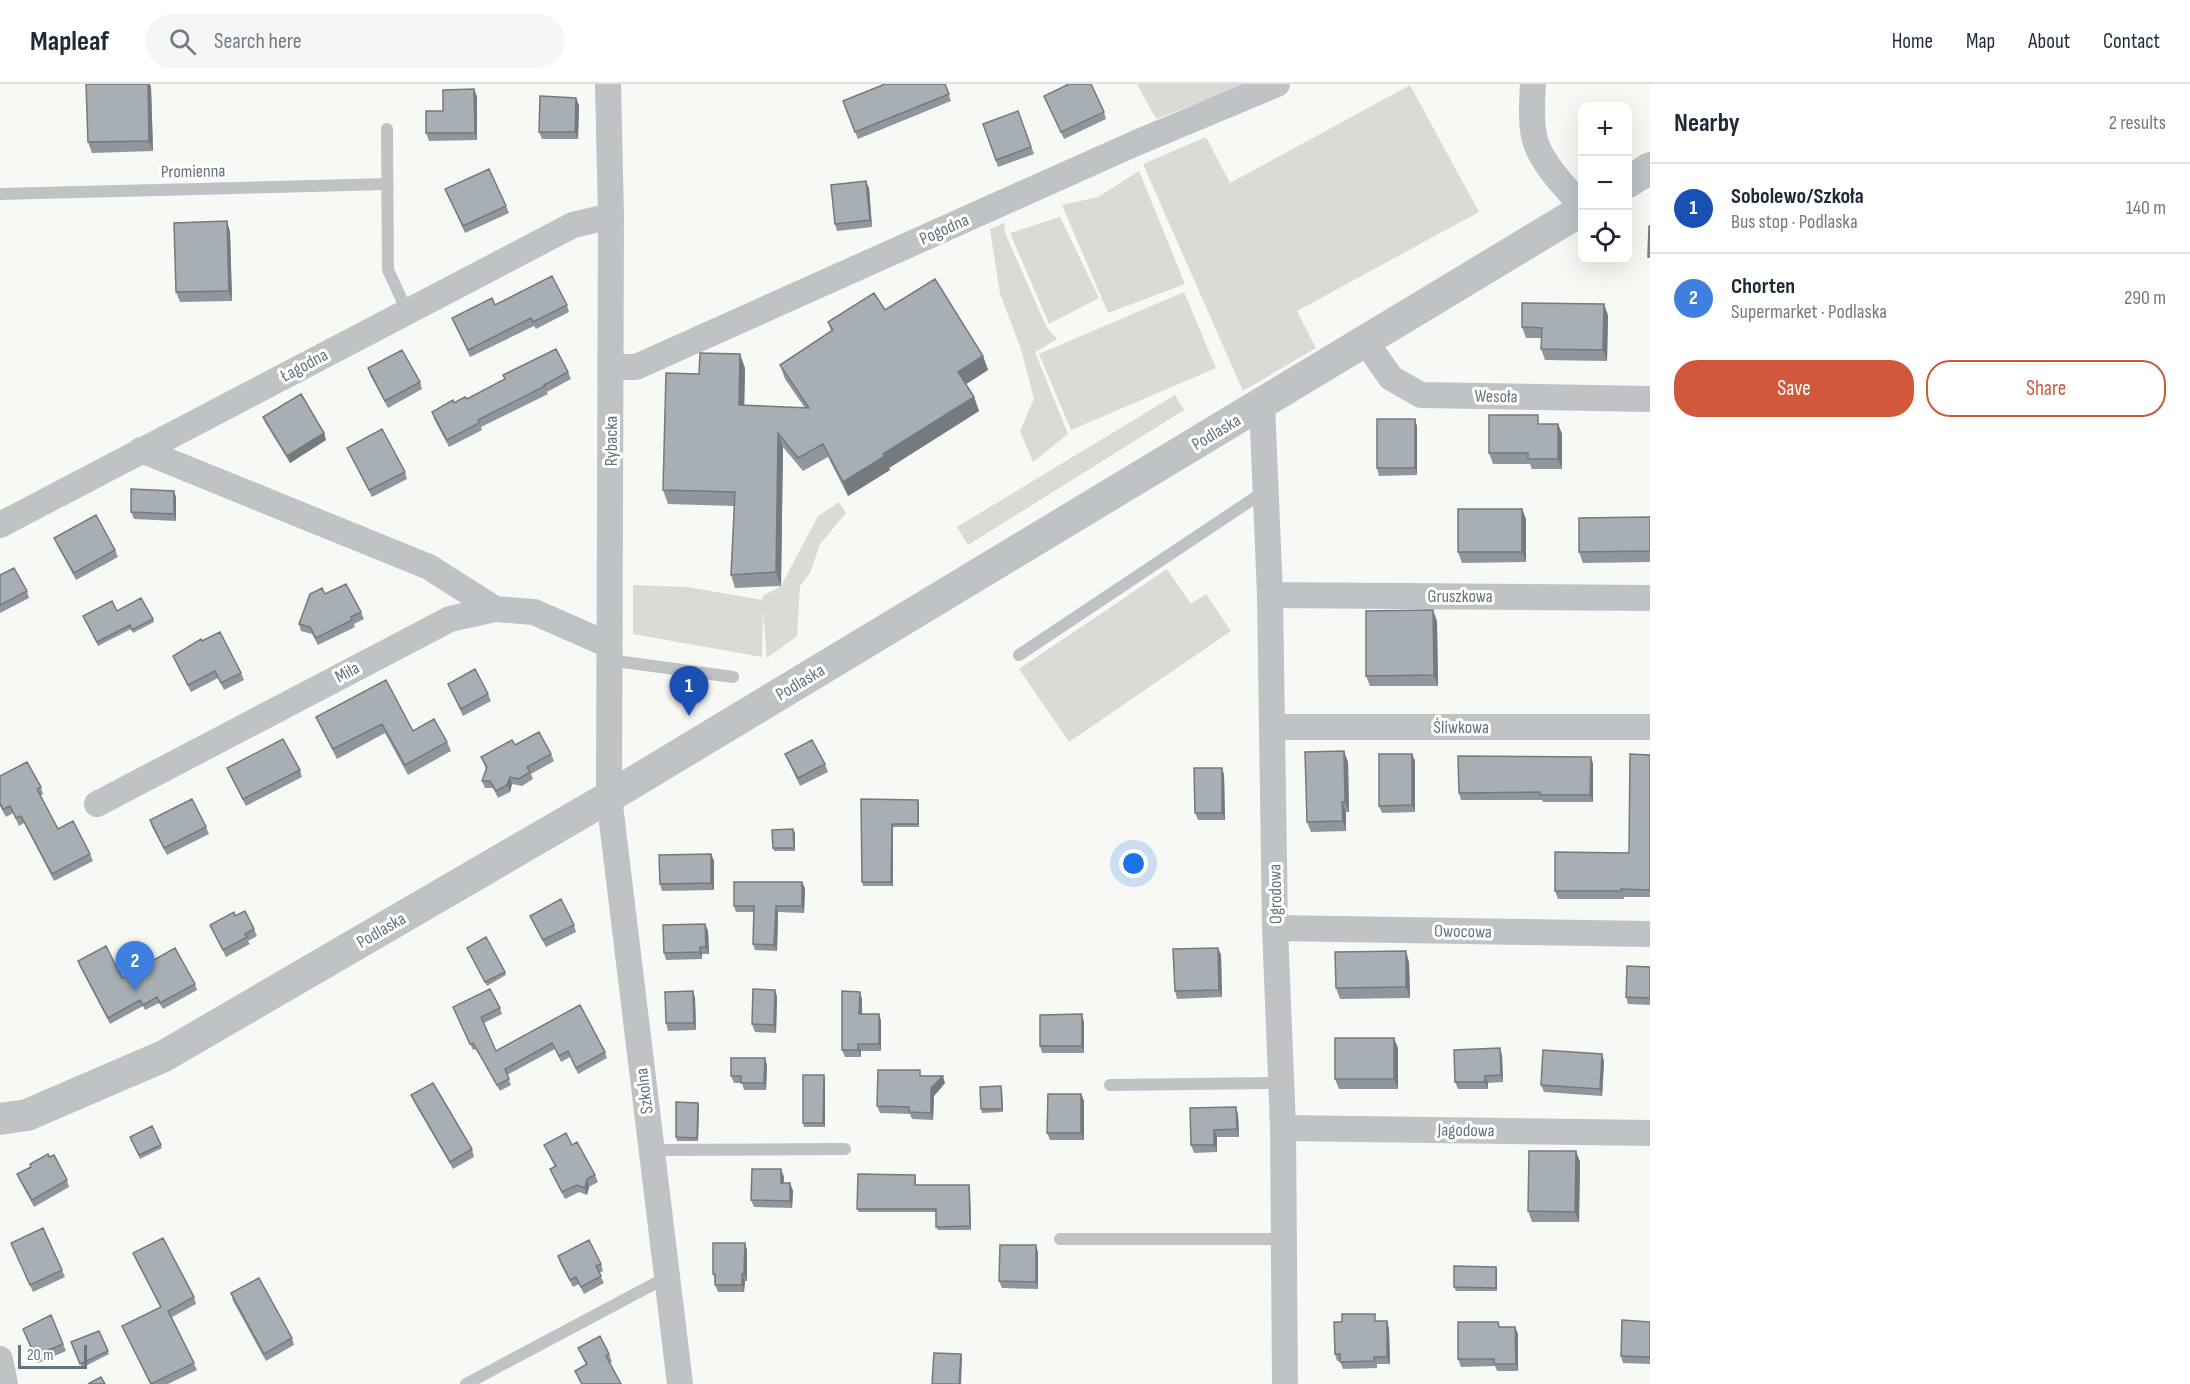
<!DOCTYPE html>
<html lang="en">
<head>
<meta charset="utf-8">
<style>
	body { margin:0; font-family:"Sofia Sans Condensed",sans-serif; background:#f6f6f7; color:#1f2937 }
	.controls { position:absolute; right:18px; top:18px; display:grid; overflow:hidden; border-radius:12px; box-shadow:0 6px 24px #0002 }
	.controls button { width:54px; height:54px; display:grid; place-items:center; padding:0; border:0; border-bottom:2px solid #e0e1e3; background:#fff; color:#1f2937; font:30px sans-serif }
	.scale { position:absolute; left:18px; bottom:15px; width:69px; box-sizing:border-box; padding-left:6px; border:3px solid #66747d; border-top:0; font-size:16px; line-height:21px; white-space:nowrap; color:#66747d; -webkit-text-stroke:4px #fff; paint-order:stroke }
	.you { position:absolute; left:1134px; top:780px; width:21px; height:21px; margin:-15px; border:4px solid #fff; border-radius:50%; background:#1a73e8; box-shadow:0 0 0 9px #1a73e833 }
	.badge { display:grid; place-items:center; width:39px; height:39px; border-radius:50%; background:#d2583b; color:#fff; font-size:20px; font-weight:700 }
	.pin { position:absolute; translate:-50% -50px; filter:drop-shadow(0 2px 3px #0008) }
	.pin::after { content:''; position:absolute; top:32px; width:21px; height:18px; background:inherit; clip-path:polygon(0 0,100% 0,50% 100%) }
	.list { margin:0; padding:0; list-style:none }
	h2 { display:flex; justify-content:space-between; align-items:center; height:78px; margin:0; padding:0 24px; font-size:26px }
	h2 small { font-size:20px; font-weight:400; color:#747a83 }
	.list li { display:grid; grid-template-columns:39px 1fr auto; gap:18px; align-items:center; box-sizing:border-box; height:90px; padding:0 24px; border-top:2px solid #e0e1e3 }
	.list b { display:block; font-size:22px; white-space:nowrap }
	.list p { margin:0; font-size:20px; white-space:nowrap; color:#747a83 }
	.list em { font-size:20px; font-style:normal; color:#747a83 }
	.actions { display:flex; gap:12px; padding:18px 24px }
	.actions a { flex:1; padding:14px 0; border:2px solid #d2583b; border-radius:24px; text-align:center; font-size:21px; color:#d2583b }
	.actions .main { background:#d2583b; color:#fff }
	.icon { flex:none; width:33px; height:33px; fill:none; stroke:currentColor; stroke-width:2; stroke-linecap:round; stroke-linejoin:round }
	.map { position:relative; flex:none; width:1650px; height:1300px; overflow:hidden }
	header { display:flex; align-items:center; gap:36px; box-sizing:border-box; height:84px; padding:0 30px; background:#fff; border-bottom:2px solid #e0e1e3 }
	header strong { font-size:28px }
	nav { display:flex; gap:33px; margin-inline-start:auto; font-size:21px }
	.search { width:420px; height:54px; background:#f6f6f7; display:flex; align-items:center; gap:15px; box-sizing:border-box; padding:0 21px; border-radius:33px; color:#747a83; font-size:22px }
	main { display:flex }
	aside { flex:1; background:#fff }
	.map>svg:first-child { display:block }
</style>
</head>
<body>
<header>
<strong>Mapleaf</strong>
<div class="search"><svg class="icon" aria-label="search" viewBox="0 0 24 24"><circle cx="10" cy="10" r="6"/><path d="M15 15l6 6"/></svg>Search here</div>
<nav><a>Home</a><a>Map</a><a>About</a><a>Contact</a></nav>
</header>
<main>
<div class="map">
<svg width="1650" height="1300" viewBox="0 0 1650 1300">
	<rect width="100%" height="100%" fill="#f8f8f5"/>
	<!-- green -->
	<path fill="#d8dcd5" d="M1137 0H1247L1156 35Z
		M1410 1 1479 128 1297 227 1316 264 1243 307 1143 80 1206 53 1230 99Z
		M1139 87 1185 200 1108 229 1062 121 1098 113Z
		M1060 133 1099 214 1049 240 1010 149Z
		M1004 139 1005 149 1047 244 1057 255 1035 268 1068 350 1033 378 1020 347 1034 315 1021 265 1000 210 990 145Z
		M1184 208 1216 284 1071 346 1039 270Z
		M1175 311 1184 326 968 461 957 443Z
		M839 418 846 429 820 460 810 489 800 502 797 552 767 574 763 528 762 573 633 550V501L688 503 762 516 763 512 781 502 818 432Z
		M1167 485 1191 520 1206 510 1231 547 1069 658 1019 585Z"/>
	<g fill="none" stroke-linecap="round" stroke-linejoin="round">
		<!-- service -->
		<path stroke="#bfc3c6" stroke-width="12" d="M387 45 388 186 407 227
			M0 110 388 100
			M1019 571 1265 407
			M609 576 733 593
			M1110 1001 1281 999
			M652 1066 845 1065
			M1060 1155H1284
			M466 1300 667 1193"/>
		<!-- minor -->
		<path stroke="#bfc3c6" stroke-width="26" d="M608 0 611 132 609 713 680 1300
			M1533 0C1532 17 1530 46 1537 62 1547 86 1567 104 1582 123
			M1365 257 1391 294 1421 311 1650 315
			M611 283H636L1136 59 1277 0
			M1262 320 1270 511 1275 844 1283 1044 1285 1300
			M141 366 429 483 495 525
			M0 441 573 141 611 132
			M1270 511 1650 514
			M1272 643H1650
			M97 720 450 535 495 525 534 528 609 561
			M1275 844 1650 850
			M1283 1044 1650 1049
			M0 1275 5 1300"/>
		<!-- tertiary -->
		<path stroke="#bfc3c6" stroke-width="32" d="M1628 98 1650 84
			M0 1035 27 1031 164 972 609 713 1582 126"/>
	</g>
	<!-- wall -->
	<path fill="#90969b" d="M86 0H150L151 4 153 67 92 69 88 58Z
		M945 0 951 17 858 55 843 17Z
		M474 5 477 13V56L429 57 426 49 443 27Z
		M1044 12 1104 28 1106 35 1064 55Z
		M579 21 578 55H542L539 48Z
		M1018 27 1034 70 998 83 983 40Z
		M869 104 872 143 837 147 835 140Z
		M445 105 506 122 509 129 465 149Z
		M227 137 230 148 232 217 180 218 176 208Z
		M567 221 569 228 536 245 534 242 470 273 452 234Z
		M885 226 983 272 988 286 966 300 974 313 979 327 889 384 890 386 848 412 828 373 803 387 783 363 781 502 735 504 731 491 734 422 668 420 663 406 699 290 745 284 744 321 805 324 785 295 780 281 831 247 828 238Z
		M1608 231 1607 277 1545 276 1541 265 1542 254H1526L1522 243Z
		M368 284 420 298 422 305 388 324 370 291Z
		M568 288 571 295 547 308 548 310 481 343 482 346 449 363 434 335 432 328 454 319 467 315 505 296 503 291Z
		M263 333 324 349 326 356 290 379 266 340Z
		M1540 340H1558L1562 350V385H1532L1530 380H1493L1489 369Z
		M1417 342V391L1379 392 1377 384Z
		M347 364 405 388 407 395 372 413 350 371Z
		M174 407 176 414V437L134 435 131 428Z
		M1522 425 1526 435V478L1462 479 1458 468Z
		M1650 433V478L1583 479 1579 468Z
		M54 454 115 466 118 473 76 496 57 461Z
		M0 491 27 507 29 514 0 529Z
		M325 510 361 528 364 535 354 540 355 543 318 561 312 550 301 547 299 540Z
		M117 527 153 535 154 538 133 549 131 545 98 562 83 532Z
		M1437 537 1438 602H1370L1366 592Z
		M202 557 241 589 244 596 224 606 218 594 191 608 176 579 173 572Z
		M386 596 413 647 447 658 451 667 408 691 385 649 337 675 320 642 316 633Z
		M448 600 488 610 491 617 463 632 451 607Z
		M515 661 551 670 554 677 531 690 533 695 522 702 512 700 510 708 498 714 493 704H485L482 697 486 685 481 673Z
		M785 670 825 680 828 688 800 702 788 677Z
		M1412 670 1415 677V728L1382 729 1379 722Z
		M1650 671V813H1624V815H1558L1555 807 1629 769Z
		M1591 673 1593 680V718H1543L1542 716H1461L1459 709Z
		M1348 678 1349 728H1346V747L1311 748 1307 738Z
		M227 684 300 686 302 693 246 722 230 691Z
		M1222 684 1224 691 1225 736H1198L1195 729Z
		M0 692 41 703 43 710 40 712 58 745 90 770 93 777 54 797 24 739 19 742 13 729 6 733 0 722Z
		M861 715 918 716 919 719V743H893V802H863L862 798Z
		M150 736 206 743 209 750 167 771 152 743Z
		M793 745 795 749V767H774L773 764Z
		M711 770 714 777V806L662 807 660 800Z
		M805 804 804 829 778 828 777 867 755 866 753 860 754 828H736L734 822Z
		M235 832 254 845 257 852 248 857 250 860 226 873 213 848 210 841Z
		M530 832 574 841 576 848 546 863 533 839Z
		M705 840 708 847 709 870H702V875L666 876 664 869Z
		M467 864 505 888 506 891 487 902Z
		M1218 864 1221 871 1222 913 1177 915 1175 907Z
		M78 877 122 894 195 900 197 906 163 925 159 919 145 926 143 922 110 940 80 883Z
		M1409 878 1410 914 1340 915 1336 904Z
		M1650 883V921L1628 920 1626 913Z
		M775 906 777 913 776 949 755 948 752 940Z
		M695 914 696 946 668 947 666 939Z
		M862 915V930H879L881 937V967H861V973H845L842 966Z
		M580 921 605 968 607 974 578 990 570 973 561 978 555 965 507 991 511 1001 500 1007 476 965 473 966 453 923 500 924 502 930 484 939 496 967Z
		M1084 938V969H1042L1040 962Z
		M1398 964V1005H1339L1335 995Z
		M1502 971 1503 998 1488 999V1005H1458L1455 998Z
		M1604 977 1602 1012 1544 1008 1541 1001Z
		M767 981 766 1006H744L742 999H734L731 992Z
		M922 992 945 999 934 1012 933 1036 912 1035 910 1030 880 1029 877 1022Z
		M825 995V1043H804L803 1039Z
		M1001 1002 1002 1006 1003 1028 982 1029 981 1025Z
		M1081 1010 1084 1017V1056H1050L1047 1049Z
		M411 1011 472 1065 474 1073 453 1085 414 1018Z
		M698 1019 699 1022 698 1057H677L676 1053Z
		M1238 1030 1239 1053H1217V1068L1194 1069 1191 1061Z
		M152 1042 162 1064 140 1075 130 1053Z
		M544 1061H572L595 1091 598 1098 589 1103 587 1111 579 1108 565 1115 553 1092 550 1085 555 1083Z
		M1576 1067 1580 1078 1579 1138H1532L1528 1127Z
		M49 1073 67 1096 69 1103 34 1123 20 1097 17 1090Z
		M915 1091 916 1095V1101L970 1104 971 1146H938L936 1143V1128H859L857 1125Z
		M784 1093 783 1099H790L793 1107 792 1124 754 1123 751 1116Z
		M11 1159 62 1186 65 1193 33 1208Z
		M747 1166V1197H745L744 1208H718L715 1201V1195L713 1190Z
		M1038 1168V1205L1002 1204 999 1197Z
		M133 1169 194 1213 196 1220 172 1233 197 1286 168 1300H150L122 1242 160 1223 136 1176Z
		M558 1172 601 1180 603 1187 599 1189 604 1199 584 1210 579 1200 573 1203 560 1179Z
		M1496 1183 1497 1186V1207H1456L1454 1203Z
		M231 1209 292 1254 294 1261 266 1277 233 1217Z
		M1377 1237H1387L1389 1245 1390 1280H1377V1284L1343 1285 1340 1277H1337L1335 1270Z
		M1650 1238V1280L1623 1279 1621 1272Z
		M1500 1243H1515L1518 1250V1287H1497L1495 1282 1461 1283 1458 1275Z
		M23 1245 63 1260 66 1267 38 1279Z
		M99 1247 109 1270 82 1284 71 1258Z
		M578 1264 609 1270 612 1278 609 1279 621 1300H581L575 1287 586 1281Z"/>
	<!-- shaded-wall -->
	<path fill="#757a7e" d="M148 0H150L151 4 153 67 149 57Z
		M474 5 477 13V56L475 49Z
		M576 14 579 21 578 55 575 48Z
		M866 97 869 104 872 143 870 136Z
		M227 137 230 148 232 217 229 207Z
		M1604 220 1608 231 1607 277 1603 266Z
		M740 270 745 284 744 335 739 321Z
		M983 272 988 286 963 302 958 288Z
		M974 313 979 327 889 384 890 386 848 412 843 398 883 370Z
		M1415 335 1417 342V391L1415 384Z
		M1558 340 1562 350V385L1558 375Z
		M324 349 326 356 290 379 287 372Z
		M778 349 783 363 781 502 776 488Z
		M174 407 176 414V437L174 430Z
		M1522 425 1526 435V478L1522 468Z
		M1433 526 1437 537 1438 602 1434 591Z
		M1344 667 1348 678 1349 728 1345 718Z
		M1412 670 1415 677V728L1412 721Z
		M1591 673 1593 680V718L1590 711Z
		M1222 684 1224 691 1225 736 1222 729Z
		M510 693 512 700 510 708 507 701Z
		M918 716 919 719V743L918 740Z
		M1342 718 1346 728V747L1343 737Z
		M892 740 893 743V802L891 798Z
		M793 745 795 749V767L794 764Z
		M711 770 714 777V806L711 799Z
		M802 798 805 804 804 829 802 822Z
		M776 822 778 828 777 867 774 861Z
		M705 840 708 847 709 870 706 863Z
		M700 863 702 870V875L700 868Z
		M1218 864 1221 871 1222 913 1219 906Z
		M1406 867 1409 878 1410 914 1406 903Z
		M775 906 777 913 776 949 774 941Z
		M693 907 695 914 696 946 694 939Z
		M860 908 862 915V937L859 930Z
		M879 930 881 937V967L879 960Z
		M1082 930 1084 938V969L1082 962Z
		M1394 954 1398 964V1005L1394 995Z
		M858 960 861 967V973L858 966Z
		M1500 964 1502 971 1503 998 1501 991Z
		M1602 970 1604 977 1602 1012 1600 1005Z
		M765 974 767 981 766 1006 764 999Z
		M824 991 825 995V1043L823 1039Z
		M943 992 945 999 934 1012 933 1036 931 1029V1004Z
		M1485 992 1488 999V1005L1485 998Z
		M1001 1002 1002 1006 1003 1028 1002 1025Z
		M1081 1010 1084 1017V1056L1081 1049Z
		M698 1019 699 1022 698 1057 697 1054Z
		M1236 1023 1238 1030 1239 1053 1237 1045Z
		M1214 1046 1217 1053V1068L1214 1061Z
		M1576 1067 1580 1078 1579 1138 1575 1128Z
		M781 1085 784 1093 783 1106 781 1099Z
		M587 1095 589 1103 587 1111 585 1104Z
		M790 1099 793 1107 792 1124 790 1117Z
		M969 1101 970 1104 971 1146 970 1142Z
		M745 1159 747 1166V1197L744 1190Z
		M1036 1161 1038 1168V1205L1036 1198Z
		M1496 1183 1497 1186V1207L1496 1204Z
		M742 1190 745 1197 744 1208 742 1201Z
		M1387 1237 1389 1245 1390 1280 1387 1273Z
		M1515 1243 1518 1250V1287L1516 1280Z
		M961 1270 962 1274 961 1300H959Z"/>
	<!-- building -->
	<path fill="#a7aeb4" stroke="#757a7e" stroke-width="1.5" d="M86 0H148L149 57 88 58Z
		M885 0H945L949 10 855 48 843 17Z
		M1069 0H1091L1104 28 1061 48 1044 12Z
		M474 5 475 49H426V27H443V6Z
		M540 12 576 14 575 48H539Z
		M1018 27 1031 63 996 76 983 40Z
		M489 85 506 122 463 142 445 105Z
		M866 97 870 136 835 140 831 101Z
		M227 137 229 207 176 208 174 139Z
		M1649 142H1650V173H1648Z
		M552 192 567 221 533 238 531 234 468 266 452 234 492 214 495 221Z
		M935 195 983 272 958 288 974 313 883 370 885 372 843 398 823 360 798 374 778 349 776 488 731 491 735 408 663 406 666 289 699 290 700 269 740 270 739 321 809 324 780 281 833 246 828 238 874 209 885 226Z
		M1522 219 1604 220 1603 266 1541 265 1542 244 1522 243Z
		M556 265 568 288 544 301 545 302 478 336 479 339 447 356 432 328 453 316 454 319 465 313 467 315 505 295 503 291Z
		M402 266 420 298 385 317 368 284Z
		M301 310 324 349 287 372 263 333Z
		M1489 331H1538V340H1558V375H1528V369H1489Z
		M1377 335H1415V384H1377Z
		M382 345 405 388 369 406 347 364Z
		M131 405 174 407V430L131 428Z
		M1458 425H1522V468H1458Z
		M96 431 115 466 74 489 54 454Z
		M1650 433V467L1579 468V434Z
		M14 484 27 507 0 521V491Z
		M346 500 361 528 351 533 352 536 316 554 310 543 299 540 310 510 322 504 325 510Z
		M141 514 153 535 132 546 130 541 97 558 83 532 112 517 117 527Z
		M1433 526 1434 591 1366 592V527Z
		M220 548 241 589 221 599 215 587 188 601 173 572 201 555 202 557Z
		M475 585 488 610 461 625 448 600Z
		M386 596 413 647 434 635 447 658 405 681 382 640 333 665 316 633Z
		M539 648 551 670 527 683 530 688 519 695 510 693 507 701 496 707 490 697H482L487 683 481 673 512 656 515 661Z
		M283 655 300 686 243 715 227 684Z
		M812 656 825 680 798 694 785 670Z
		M1344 667 1345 718H1342L1343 737 1307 738 1305 668Z
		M1379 670H1412V721L1379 722Z
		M1630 670 1650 671V806L1621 805V807H1555V768L1629 769Z
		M1458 672 1591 673 1590 711H1540V708L1459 709Z
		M27 678 41 703 37 705 58 745 73 737 90 770 52 790 21 732 16 734 10 722 3 725 0 719V692Z
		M1194 684H1222V729H1195Z
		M192 715 206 743 164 764 150 736Z
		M861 715 918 716V740H892L891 798H862Z
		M793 745 794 764H773L772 746Z
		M711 770V799L660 800 659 771Z
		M734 798H802V822H776L774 861 753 860 754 822H734Z
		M561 815 574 841 543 856 530 832Z
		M245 827 254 845 245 850 247 853 223 866 210 841 234 828 235 832Z
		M705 840 706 863H700V868L664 869 663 841Z
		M486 853 505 888 485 898 467 864Z
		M106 862 122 894 175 864 195 900 160 919 157 913 143 921 140 916 108 934 78 877Z
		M1218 864 1219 906 1175 907 1173 865Z
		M1406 867V903L1336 904 1335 868Z
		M1627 882 1650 883V914L1626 913Z
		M490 905 500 924 481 933 496 967 580 921 605 968 576 984 568 967 559 972 552 959 505 985 509 995 497 1001 473 959 470 960 453 923Z
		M753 905 775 906 774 941 752 940Z
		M693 907 694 939H666L665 908Z
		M842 907 860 908 859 930H879V960H858V966H842Z
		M1082 930V962H1040V931Z
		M1335 954H1394V995H1335Z
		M1500 964 1501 991 1485 992V998H1455L1454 966Z
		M1543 966 1602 970 1600 1005 1541 1001Z
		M731 974H765L764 999H741V992H731Z
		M878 986H920V992H943L931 1004V1029L909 1028V1023L877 1022Z
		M803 991H824L823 1039H803Z
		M433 999 472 1065 450 1078 411 1011Z
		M1001 1002 1002 1025H981L980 1003Z
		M1048 1010H1081V1049H1047Z
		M676 1018 698 1019 697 1054 676 1053Z
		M1236 1023 1237 1045 1214 1046V1061H1191L1190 1024Z
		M152 1042 161 1061 139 1071 130 1053Z
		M566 1049 572 1061 577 1058 595 1091 587 1095 585 1104 577 1101 562 1108 550 1085 556 1082 544 1061Z
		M1529 1067H1576L1575 1128 1528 1127Z
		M48 1070 49 1073 54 1071 67 1096 32 1116 17 1090 31 1083 30 1080Z
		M752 1085H781V1099H790V1117L751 1116Z
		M858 1090 915 1091V1101H969L970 1142 936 1143V1125H857Z
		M43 1144 62 1186 30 1201 11 1159Z
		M163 1154 194 1213 168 1227 194 1279 151 1300 122 1242 161 1223 133 1169Z
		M589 1156 601 1180 596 1182 601 1192 581 1203 576 1193 570 1196 558 1172Z
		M713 1159H745L744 1190H742V1201H715V1190H713Z
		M1000 1161H1036V1198L999 1197Z
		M1454 1182 1496 1183V1204L1454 1203Z
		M259 1194 292 1254 264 1270 231 1209Z
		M1342 1230H1375V1237H1387V1273H1374V1277L1340 1278V1270H1335L1334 1238H1342Z
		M51 1231 63 1260 35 1272 23 1245Z
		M1622 1236 1650 1238V1273L1621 1272Z
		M1458 1238H1498L1499 1243H1515L1516 1280H1494V1275H1458Z
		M99 1247 108 1267 80 1280 71 1258Z
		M600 1252 609 1270 606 1272 621 1300H582L575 1287 587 1280 578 1264Z
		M934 1269 961 1270 959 1300H932Z
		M101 1293 105 1300H88Z"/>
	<g text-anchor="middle" stroke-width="6" stroke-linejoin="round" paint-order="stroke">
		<!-- street labels -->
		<g font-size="18" fill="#66747d" stroke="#fff">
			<text transform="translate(193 87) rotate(-1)" y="6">Promienna</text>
			<text transform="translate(944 145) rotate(-24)" y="6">Pogodna</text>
			<text transform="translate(304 281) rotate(-28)" y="6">Łagodna</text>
			<text transform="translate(1496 312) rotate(1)" y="6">Wesoła</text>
			<text transform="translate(1216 348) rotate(-31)" y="6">Podlaska</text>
			<text transform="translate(611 357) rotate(-90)" y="6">Rybacka</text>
			<text x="1460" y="518">Gruszkowa</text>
			<text transform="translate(347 588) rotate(-28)" y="6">Miła</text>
			<text transform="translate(800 598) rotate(-31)" y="6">Podlaska</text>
			<text x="1461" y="649">Śliwkowa</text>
			<text transform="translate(1275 810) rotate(-91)" y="6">Ogrodowa</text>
			<text transform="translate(381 846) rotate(-30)" y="6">Podlaska</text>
			<text transform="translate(1463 847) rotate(1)" y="6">Owocowa</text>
			<text transform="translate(644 1007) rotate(-97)" y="6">Szkolna</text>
			<text transform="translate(1466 1046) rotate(1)" y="6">Jagodowa</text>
		</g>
	</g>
</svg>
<div class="controls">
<button>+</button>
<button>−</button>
<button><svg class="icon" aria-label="locate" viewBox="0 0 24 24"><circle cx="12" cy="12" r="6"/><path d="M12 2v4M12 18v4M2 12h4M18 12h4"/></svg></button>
</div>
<div class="scale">20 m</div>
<div class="you"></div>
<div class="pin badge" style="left:689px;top:632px;background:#1a4fb4">1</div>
<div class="pin badge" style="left:135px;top:907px;background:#3f7fe0">2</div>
</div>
<aside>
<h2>Nearby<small>2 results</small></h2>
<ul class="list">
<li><span class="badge" style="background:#1a4fb4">1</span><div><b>Sobolewo/Szkoła</b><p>Bus stop · Podlaska</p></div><em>140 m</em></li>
<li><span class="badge" style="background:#3f7fe0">2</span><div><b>Chorten</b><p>Supermarket · Podlaska</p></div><em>290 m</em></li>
</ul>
<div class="actions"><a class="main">Save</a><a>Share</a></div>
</aside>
</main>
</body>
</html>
